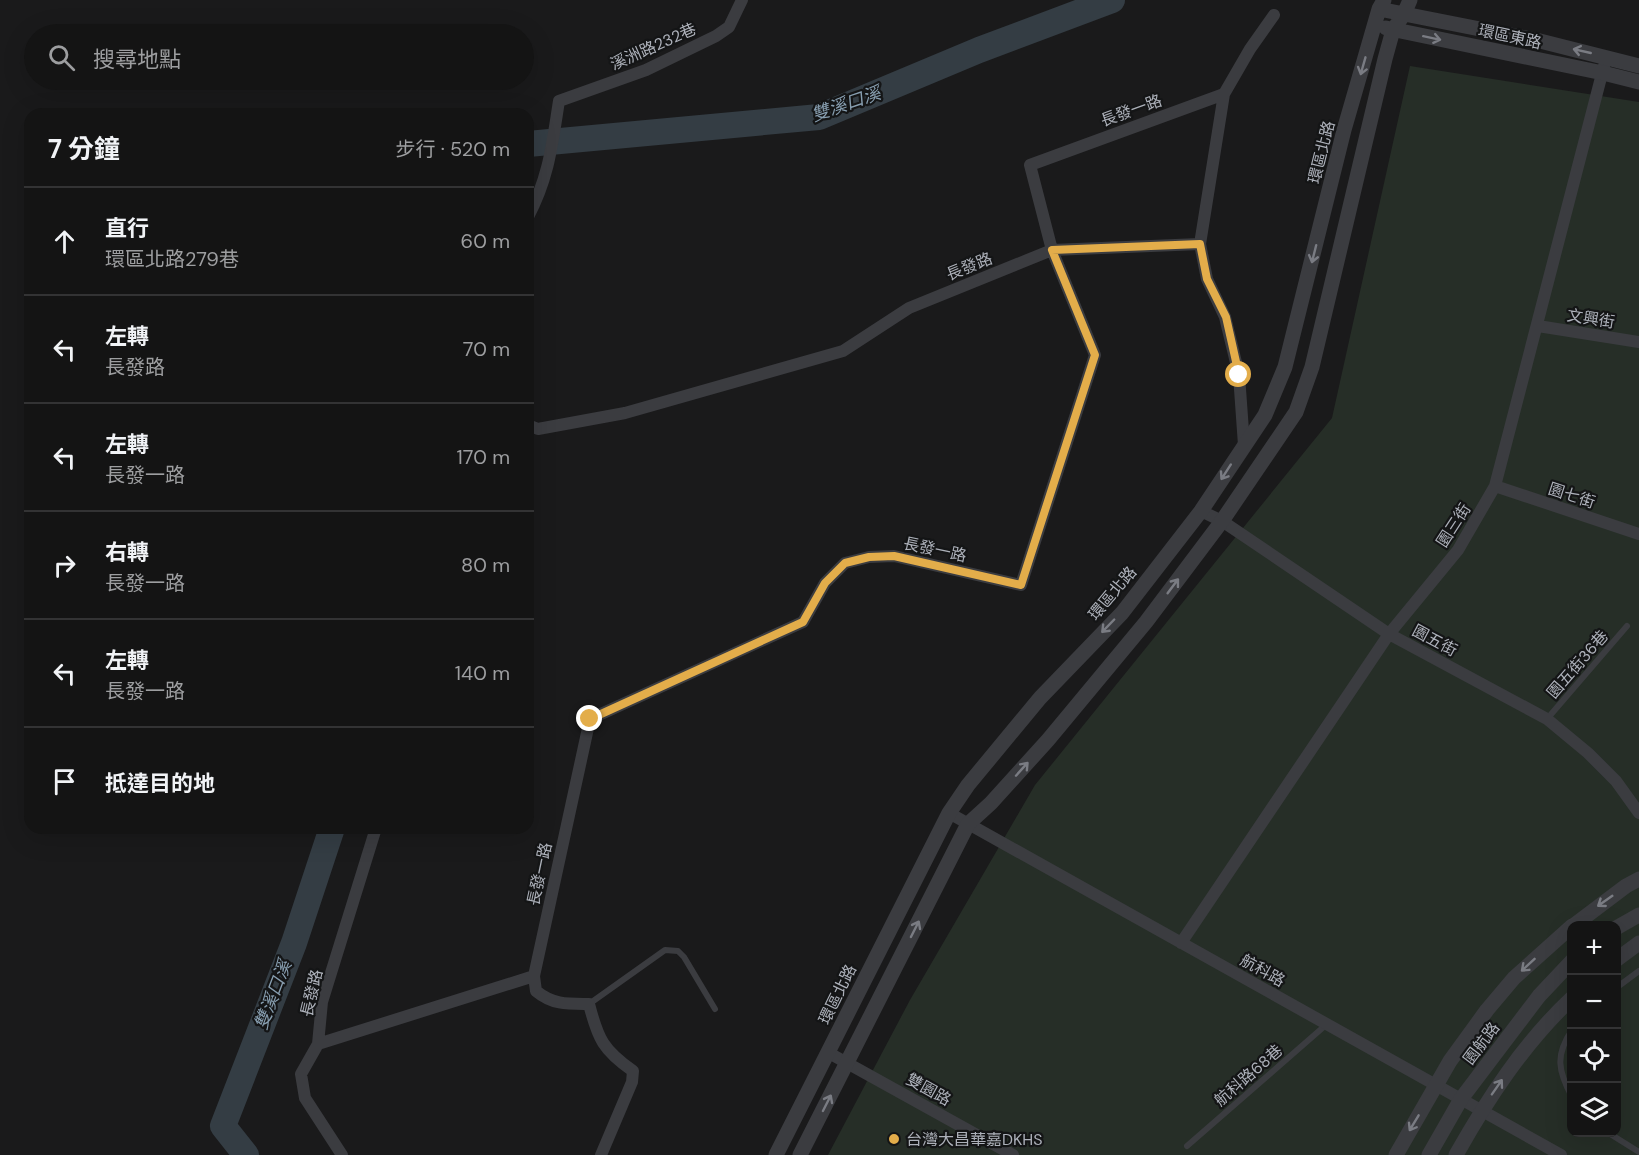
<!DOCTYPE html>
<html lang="zh-TW">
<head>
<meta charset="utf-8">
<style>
	body { margin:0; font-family:"DM Sans","Noto Sans TC",sans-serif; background:#212122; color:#f1f3f6 }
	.controls { position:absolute; right:18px; bottom:18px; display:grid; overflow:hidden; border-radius:12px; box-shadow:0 6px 24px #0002 }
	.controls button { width:54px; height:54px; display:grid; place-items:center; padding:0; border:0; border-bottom:2px solid #333334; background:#141414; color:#f1f3f6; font:30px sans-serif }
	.stop { position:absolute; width:18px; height:18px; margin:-14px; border:4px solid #e3ad4a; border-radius:50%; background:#fff }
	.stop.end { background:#e3ad4a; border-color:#fff; box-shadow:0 2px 6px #0008 }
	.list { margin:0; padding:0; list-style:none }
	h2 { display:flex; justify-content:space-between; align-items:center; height:78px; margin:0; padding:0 24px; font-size:26px }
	h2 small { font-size:20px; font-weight:400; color:#9d9ea0 }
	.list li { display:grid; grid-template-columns:39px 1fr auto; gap:18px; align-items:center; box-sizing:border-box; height:108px; padding:0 24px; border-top:2px solid #333334 }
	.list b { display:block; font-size:22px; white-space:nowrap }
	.list p { margin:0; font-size:20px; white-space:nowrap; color:#9d9ea0 }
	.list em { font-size:20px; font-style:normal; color:#9d9ea0 }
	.icon { flex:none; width:33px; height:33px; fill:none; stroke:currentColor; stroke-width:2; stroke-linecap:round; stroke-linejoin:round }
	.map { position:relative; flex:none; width:1639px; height:1155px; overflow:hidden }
	.search { position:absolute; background:#141414; box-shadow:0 6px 24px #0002; left:24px; top:24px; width:510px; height:66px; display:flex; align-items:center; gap:15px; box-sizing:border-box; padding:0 21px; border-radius:33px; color:#9d9ea0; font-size:22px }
	.panel { position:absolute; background:#141414; box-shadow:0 6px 24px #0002; left:24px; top:108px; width:510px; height:726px; border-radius:18px }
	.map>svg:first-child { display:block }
</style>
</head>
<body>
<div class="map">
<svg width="1639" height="1155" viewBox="0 0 1639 1155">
	<rect width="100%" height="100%" fill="#1a1a1b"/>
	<!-- grass -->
	<path fill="#262e27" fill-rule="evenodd" d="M1410 66 1639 102V1155H828L910 1000 1035 785 1332 418ZM1572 926H1616V1132H1572Z"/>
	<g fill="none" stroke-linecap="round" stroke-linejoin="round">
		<!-- river -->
		<path stroke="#343d44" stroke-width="26" d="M528 144 819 117 979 50 1112 0
			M246 1155 223 1126 294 943 332 828"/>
		<!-- service -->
		<path stroke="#3b3c40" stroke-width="6" d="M1547 719 1627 626
			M1616 988 1639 971
			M589 1004 665 950 678 951 684 957 715 1009
			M1572 1030C1555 1055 1558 1071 1572 1097
			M1607 1132 1639 1152
			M1187 1146 1327 1024"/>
		<!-- minor -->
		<path stroke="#3b3c40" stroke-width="12" d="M528 217C549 177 552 145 559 101L646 70 716 36 729 27 742 0
			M1538 326 1639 342
			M528 425 538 429 625 413 843 351 909 308 1052 250 1200 244
			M1244 445 1239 375 1225 317 1207 279 1200 244 1224 94 1250 49 1274 15
			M1495 486 1639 534
			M1201 511 1222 521 1389 634 1547 719 1588 753 1616 781 1639 813
			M949 813 1561 1155
			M1181 943 1389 634 1458 550 1495 486 1604 66
			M534 976 536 991C553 1005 568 1004 589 1004 598 1039 603 1050 633 1071L632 1082 601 1155
			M318 1044 534 976 590 719 803 622 825 583 845 563 869 557 894 556 1021 585 1095 355 1052 250 1030 165 1224 94
			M829 1053 1013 1155
			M342 1155 305 1098 301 1074 318 1044 322 1002 376 828"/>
		<!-- tertiary -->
		<path stroke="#3b3c40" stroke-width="15" d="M1379 9 1536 40 1639 66
			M1386 28 1603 73 1639 82
			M1573 926 1626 886 1639 879
			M1616 928 1639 915
			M1616 960 1639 943
			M776 1155 949 813 968 785 1040 698 1122 613 1201 511 1265 415 1285 367 1344 130 1379 9 1384 0
			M800 1155 968 824 991 803 1048 740 1146 622 1222 521 1296 412 1312 367 1385 59 1393 30 1404 14 1410 0
			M1396 1155 1450 1061 1487 1010 1514 978 1572 926
			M1429 1155 1461 1099 1539 996 1572 961
			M1456 1155C1488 1098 1524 1043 1572 998"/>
	</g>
	<!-- one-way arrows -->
	<defs><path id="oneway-shaft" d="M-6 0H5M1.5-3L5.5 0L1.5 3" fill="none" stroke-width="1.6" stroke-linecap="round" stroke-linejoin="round" transform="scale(1.5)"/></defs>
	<g stroke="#7a7c83">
		<use href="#oneway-shaft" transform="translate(1432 38) rotate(12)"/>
		<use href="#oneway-shaft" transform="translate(1582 51) rotate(-167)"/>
		<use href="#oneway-shaft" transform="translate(1363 66) rotate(106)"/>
		<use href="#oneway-shaft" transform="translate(1314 254) rotate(104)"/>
		<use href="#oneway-shaft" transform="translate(1226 472) rotate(123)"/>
		<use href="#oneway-shaft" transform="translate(1173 586) rotate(-53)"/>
		<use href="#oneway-shaft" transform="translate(1108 626) rotate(134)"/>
		<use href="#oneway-shaft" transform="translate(1022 769) rotate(-48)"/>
		<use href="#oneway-shaft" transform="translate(1605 901) rotate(145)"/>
		<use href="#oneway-shaft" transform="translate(915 929) rotate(-63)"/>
		<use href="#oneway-shaft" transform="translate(1528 965) rotate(137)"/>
		<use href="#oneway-shaft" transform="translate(1497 1087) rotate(-55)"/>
		<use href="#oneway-shaft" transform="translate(827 1103) rotate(-63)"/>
		<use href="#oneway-shaft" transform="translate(1414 1123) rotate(121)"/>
	</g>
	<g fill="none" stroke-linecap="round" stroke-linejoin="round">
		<!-- route -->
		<path stroke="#e3ad4a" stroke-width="8" d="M590 719 803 622 825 583 845 563 869 557 894 556 1021 585 1095 355 1052 250 1200 244 1207 279 1226 317 1239 375"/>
	</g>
	<!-- markers -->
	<circle fill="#e3ad4a" stroke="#141516" stroke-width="2" cx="894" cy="1139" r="6"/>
	<g text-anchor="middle" stroke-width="4.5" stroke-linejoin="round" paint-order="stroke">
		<!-- street labels -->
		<g font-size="16" fill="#adb1ba" stroke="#141516">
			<text transform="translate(1510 36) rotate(12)" y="6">環區東路</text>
			<text transform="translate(653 46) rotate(-24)" y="6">溪洲路232巷</text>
			<text transform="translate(1131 110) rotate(-20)" y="6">長發一路</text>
			<text transform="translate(1321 152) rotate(-76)" y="6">環區北路</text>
			<text transform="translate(969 266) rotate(-22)" y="6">長發路</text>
			<text transform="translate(1591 318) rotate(9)" y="6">文興街</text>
			<text transform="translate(1572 495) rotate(18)" y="6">園七街</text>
			<text transform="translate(1453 525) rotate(-57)" y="6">園三街</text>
			<text transform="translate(935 549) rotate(12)" y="6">長發一路</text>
			<text transform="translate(1112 593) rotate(-50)" y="6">環區北路</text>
			<text transform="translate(1435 640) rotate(28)" y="6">園五街</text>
			<text transform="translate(1577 664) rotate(-49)" y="6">園五街36巷</text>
			<text transform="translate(539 874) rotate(-78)" y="6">長發一路</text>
			<text transform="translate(1263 970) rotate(29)" y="6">航科路</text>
			<text transform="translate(311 993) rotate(-77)" y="6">長發路</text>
			<text transform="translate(837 994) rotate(-64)" y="6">環區北路</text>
			<text transform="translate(1481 1043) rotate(-53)" y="6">園航路</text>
			<text transform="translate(1248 1075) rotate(-41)" y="6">航科路68巷</text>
			<text transform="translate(929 1089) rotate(29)" y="6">雙園路</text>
		</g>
		<!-- poi labels -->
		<g font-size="16" fill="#adb1ba" stroke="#141516" text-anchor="start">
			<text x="906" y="1145">台灣大昌華嘉DKHS</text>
		</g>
		<!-- water labels -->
		<g font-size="18" font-style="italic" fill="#889fb1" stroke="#141516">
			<text transform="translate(846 104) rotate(-19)" y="6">雙溪口溪</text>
			<text transform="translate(273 995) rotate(-69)" y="6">雙溪口溪</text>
		</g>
	</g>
</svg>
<div class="controls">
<button>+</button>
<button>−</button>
<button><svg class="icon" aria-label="locate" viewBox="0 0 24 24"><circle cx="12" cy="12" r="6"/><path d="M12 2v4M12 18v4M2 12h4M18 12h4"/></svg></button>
<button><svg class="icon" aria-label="layers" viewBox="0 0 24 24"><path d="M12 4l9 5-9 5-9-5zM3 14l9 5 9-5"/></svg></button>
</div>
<div class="stop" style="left:1239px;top:375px"></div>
<div class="stop end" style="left:590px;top:719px"></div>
<div class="search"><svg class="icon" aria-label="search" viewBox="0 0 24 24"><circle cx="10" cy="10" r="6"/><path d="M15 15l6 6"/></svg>搜尋地點</div>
<section class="panel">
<h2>7 分鐘<small>步行 · 520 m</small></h2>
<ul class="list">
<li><svg class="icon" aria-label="ahead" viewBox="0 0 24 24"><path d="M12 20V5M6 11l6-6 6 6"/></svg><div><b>直行</b><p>環區北路279巷</p></div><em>60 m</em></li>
<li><svg class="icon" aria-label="left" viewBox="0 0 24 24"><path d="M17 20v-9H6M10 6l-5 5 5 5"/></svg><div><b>左轉</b><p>長發路</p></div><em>70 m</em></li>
<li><svg class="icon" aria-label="left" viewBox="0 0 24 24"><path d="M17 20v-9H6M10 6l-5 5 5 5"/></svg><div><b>左轉</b><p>長發一路</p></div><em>170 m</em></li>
<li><svg class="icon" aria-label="right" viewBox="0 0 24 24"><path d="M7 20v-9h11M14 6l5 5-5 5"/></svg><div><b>右轉</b><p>長發一路</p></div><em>80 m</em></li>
<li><svg class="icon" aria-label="left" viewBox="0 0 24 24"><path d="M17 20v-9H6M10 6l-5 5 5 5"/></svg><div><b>左轉</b><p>長發一路</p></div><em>140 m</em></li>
<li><svg class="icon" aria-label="arrive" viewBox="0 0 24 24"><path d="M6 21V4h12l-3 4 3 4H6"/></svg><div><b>抵達目的地</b></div></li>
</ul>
</section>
</div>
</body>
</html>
